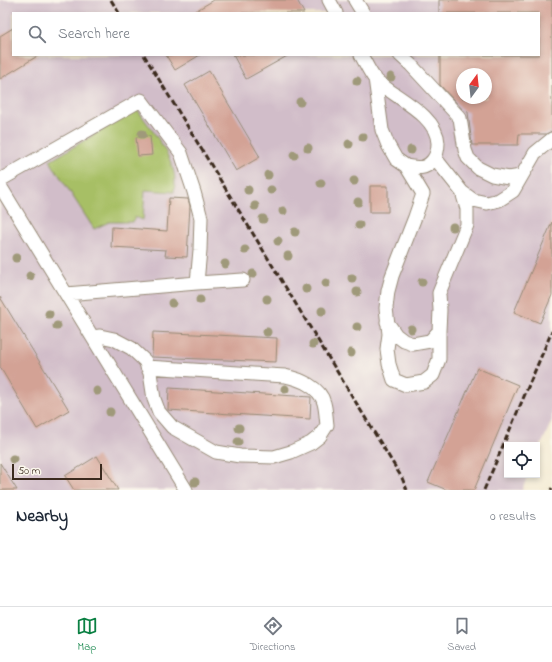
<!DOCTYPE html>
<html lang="en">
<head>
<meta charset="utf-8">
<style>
	body { margin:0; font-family:"Indie Flower",sans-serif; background:#f2f2f3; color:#1f2937 }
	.controls { position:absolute; right:12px; bottom:12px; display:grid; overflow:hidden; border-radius:0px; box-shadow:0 2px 6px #0003 }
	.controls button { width:36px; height:36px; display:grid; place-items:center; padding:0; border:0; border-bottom:1px solid #e0e1e3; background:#fff; color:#1f2937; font:20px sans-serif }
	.compass { position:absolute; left:456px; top:68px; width:36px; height:36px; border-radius:50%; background:#fff; box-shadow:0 2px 6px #0003; rotate:15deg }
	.scale { position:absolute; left:12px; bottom:10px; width:90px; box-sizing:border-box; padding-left:4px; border:2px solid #3b2a1e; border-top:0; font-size:11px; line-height:14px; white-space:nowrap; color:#3b2a1e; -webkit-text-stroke:3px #fbf7ec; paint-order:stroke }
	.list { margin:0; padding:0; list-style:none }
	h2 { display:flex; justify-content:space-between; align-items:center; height:52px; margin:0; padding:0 16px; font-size:17px }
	h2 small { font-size:13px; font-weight:400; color:#747a83 }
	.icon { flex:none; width:22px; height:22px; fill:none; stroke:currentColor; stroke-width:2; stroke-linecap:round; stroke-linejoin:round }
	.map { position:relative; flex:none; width:552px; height:490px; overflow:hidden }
	.search { position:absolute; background:#fff; box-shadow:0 2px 6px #0003; left:12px; right:12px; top:12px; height:44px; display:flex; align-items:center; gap:10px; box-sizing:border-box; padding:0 14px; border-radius:0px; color:#747a83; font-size:15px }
	.sheet { height:116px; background:#fff }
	nav { display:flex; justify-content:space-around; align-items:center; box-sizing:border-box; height:56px; border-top:1px solid #e0e1e3; background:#fff; font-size:11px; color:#747a83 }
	nav a { display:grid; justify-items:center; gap:2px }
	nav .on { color:#0b8043 }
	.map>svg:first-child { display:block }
</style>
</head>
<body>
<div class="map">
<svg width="552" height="490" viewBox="0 0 552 490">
	<rect width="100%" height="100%" fill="#fbf7ec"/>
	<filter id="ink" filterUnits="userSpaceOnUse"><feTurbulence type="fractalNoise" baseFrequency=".025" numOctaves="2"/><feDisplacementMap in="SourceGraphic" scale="8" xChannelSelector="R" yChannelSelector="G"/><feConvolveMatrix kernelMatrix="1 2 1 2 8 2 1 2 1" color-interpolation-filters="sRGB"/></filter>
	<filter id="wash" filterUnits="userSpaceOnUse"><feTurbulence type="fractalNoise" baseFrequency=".012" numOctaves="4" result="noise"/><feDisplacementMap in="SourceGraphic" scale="16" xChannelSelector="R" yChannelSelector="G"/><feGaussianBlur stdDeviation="0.9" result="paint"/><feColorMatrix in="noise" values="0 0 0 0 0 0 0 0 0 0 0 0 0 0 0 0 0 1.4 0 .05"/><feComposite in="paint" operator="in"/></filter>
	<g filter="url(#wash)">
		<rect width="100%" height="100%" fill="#f3e9d0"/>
		<!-- industrial -->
		<path fill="#d1bdc9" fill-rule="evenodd" d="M0 0H552V420L537 455V445H507V475H528L522 490H0ZM13 13H539V55H13ZM462 74H486V98H462Z"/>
		<!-- green -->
		<path fill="#a7bf65" stroke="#717442" d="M137 109C150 128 176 158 175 183 175 186 174 189 174 192L145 190 143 220 135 217 133 222H109L94 229 50 161Z"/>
		<g id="blocks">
			<!-- building -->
			<path fill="#d3a295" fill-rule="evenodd" d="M214 0H297L304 13H192Z
				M439 0H552V131L546 134H519L518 145H472L468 112 464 111 440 85V55H539V13H439ZM462 74H486V98H462Z
				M13 28V55H39L0 79V36Z
				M166 55H200L175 70Z
				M233 55H289L246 79Z
				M209 71 260 157 236 171 185 85Z
				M150 136 152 155 138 156 136 137Z
				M370 186H388V212H370Z
				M169 198 188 199 190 206 187 257 165 256 166 250 111 247 112 227 167 231Z
				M552 222V295L540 323 514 312Z
				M0 297 69 410 37 429 0 367Z
				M153 332 277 338 276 362 152 357Z
				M477 368 518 385 474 490H447L428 482Z
				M169 388 311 397 310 419 168 410Z
				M97 456 118 490H74L65 476Z
				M0 463 17 490H0Z"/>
		</g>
	</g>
	<g filter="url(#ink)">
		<use href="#blocks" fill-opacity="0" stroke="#978a77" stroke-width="1"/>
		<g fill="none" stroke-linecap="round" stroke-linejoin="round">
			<!-- minor casing -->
			<g stroke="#978a77" stroke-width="15">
				<path id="minor" d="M329 0 336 13
					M355 0 363 13
					M361 55C365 62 370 73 375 79 393 97 437 114 438 143 438 149 437 155 433 160 425 170 418 168 406 166
					M400 55 411 65 460 118 465 150 468 158 478 168 492 175 509 178 521 176
					M375 78 382 130 388 145 396 159 406 166 423 194 415 217 392 276 388 291 386 308 389 334 387 349 389 364 394 380 406 385 424 382 433 375 439 359V331
					M0 180 141 100 181 153 194 192 201 218 200 250 197 283 66 294
					M0 186 186 490
					M462 192 473 200 487 203 499 200 513 191 535 153 552 139
					M197 283 243 280
					M387 322 396 335 404 341 413 344 430 341 439 331 440 310 439 293 467 225V209L462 192 435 158
					M93 337 100 336 114 339 131 348 145 361 150 373 154 399 159 412 172 427 216 452 240 456 274 457 291 452 311 443 320 436 327 425C326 418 326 410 324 403 320 387 300 379 285 376L147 367"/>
			</g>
			<!-- minor -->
			<use href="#minor" stroke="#fff" stroke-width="13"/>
			<!-- rail -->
			<path stroke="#3b2a1e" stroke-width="3" stroke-dasharray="6 3" stroke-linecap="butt" d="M111 0 119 13
				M144 55 402 478 407 490
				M484 490 552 331
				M551 490 552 488"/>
		</g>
		<!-- trees -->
		<g fill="#9f997a">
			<circle cx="391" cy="77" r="4.5"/>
			<circle cx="357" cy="81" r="4.5"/>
			<circle cx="300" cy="102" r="4.5"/>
			<circle cx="142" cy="134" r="4.5"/>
			<circle cx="363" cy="137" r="4.5"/>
			<circle cx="349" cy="144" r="4.5"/>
			<circle cx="308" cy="148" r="4.5"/>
			<circle cx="411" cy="150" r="4.5"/>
			<circle cx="294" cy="155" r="4.5"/>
			<circle cx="268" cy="175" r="4.5"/>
			<circle cx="354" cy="181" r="4.5"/>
			<circle cx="321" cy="183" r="4.5"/>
			<circle cx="248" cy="190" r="4.5"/>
			<circle cx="271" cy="190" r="4.5"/>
			<circle cx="358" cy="202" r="4.5"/>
			<circle cx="255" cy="206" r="4.5"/>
			<circle cx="283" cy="211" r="4.5"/>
			<circle cx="263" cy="219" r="4.5"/>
			<circle cx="359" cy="225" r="4.5"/>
			<circle cx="453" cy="227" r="4.5"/>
			<circle cx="295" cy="232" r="4.5"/>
			<circle cx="278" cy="241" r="4.5"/>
			<circle cx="245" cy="250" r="4.5"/>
			<circle cx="288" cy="256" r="4.5"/>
			<circle cx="16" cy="258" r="4.5"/>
			<circle cx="225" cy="264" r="4.5"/>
			<circle cx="253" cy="274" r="4.5"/>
			<circle cx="30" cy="276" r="4.5"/>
			<circle cx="352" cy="278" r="4.5"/>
			<circle cx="422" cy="282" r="4.5"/>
			<circle cx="326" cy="283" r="4.5"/>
			<circle cx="306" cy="289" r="4.5"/>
			<circle cx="357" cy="292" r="4.5"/>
			<circle cx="267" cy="299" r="4.5"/>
			<circle cx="200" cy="300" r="4.5"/>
			<circle cx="172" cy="303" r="4.5"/>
			<circle cx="322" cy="311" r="4.5"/>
			<circle cx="49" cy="314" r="4.5"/>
			<circle cx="57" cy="326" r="4.5"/>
			<circle cx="357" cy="327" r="4.5"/>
			<circle cx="411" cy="329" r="4.5"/>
			<circle cx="267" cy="332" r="4.5"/>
			<circle cx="313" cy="344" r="4.5"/>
			<circle cx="351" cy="353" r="4.5"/>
			<circle cx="285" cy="389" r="4.5"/>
			<circle cx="97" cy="391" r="4.5"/>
			<circle cx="110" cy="412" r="4.5"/>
			<circle cx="239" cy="428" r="4.5"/>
			<circle cx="238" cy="442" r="4.5"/>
			<circle cx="13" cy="459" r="4.5"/>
			<circle cx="195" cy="482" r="4.5"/>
		</g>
	</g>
</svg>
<div class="controls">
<button><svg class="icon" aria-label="locate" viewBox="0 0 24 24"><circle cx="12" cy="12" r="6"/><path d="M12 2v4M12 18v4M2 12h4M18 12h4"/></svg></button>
</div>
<svg class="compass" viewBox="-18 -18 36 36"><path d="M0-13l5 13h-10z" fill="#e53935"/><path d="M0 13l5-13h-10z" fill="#747a83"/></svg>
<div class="scale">50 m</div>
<div class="search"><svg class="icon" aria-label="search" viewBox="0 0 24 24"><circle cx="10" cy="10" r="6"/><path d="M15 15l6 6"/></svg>Search here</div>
</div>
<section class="sheet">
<h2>Nearby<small>0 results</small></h2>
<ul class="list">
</ul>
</section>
<nav>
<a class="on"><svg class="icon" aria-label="map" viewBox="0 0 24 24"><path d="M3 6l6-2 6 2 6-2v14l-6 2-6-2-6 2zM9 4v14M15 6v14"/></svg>Map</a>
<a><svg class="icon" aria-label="directions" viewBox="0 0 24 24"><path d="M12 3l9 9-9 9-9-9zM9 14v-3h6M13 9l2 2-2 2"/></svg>Directions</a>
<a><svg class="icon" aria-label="saved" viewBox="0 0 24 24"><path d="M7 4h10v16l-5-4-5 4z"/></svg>Saved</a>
</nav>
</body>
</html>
